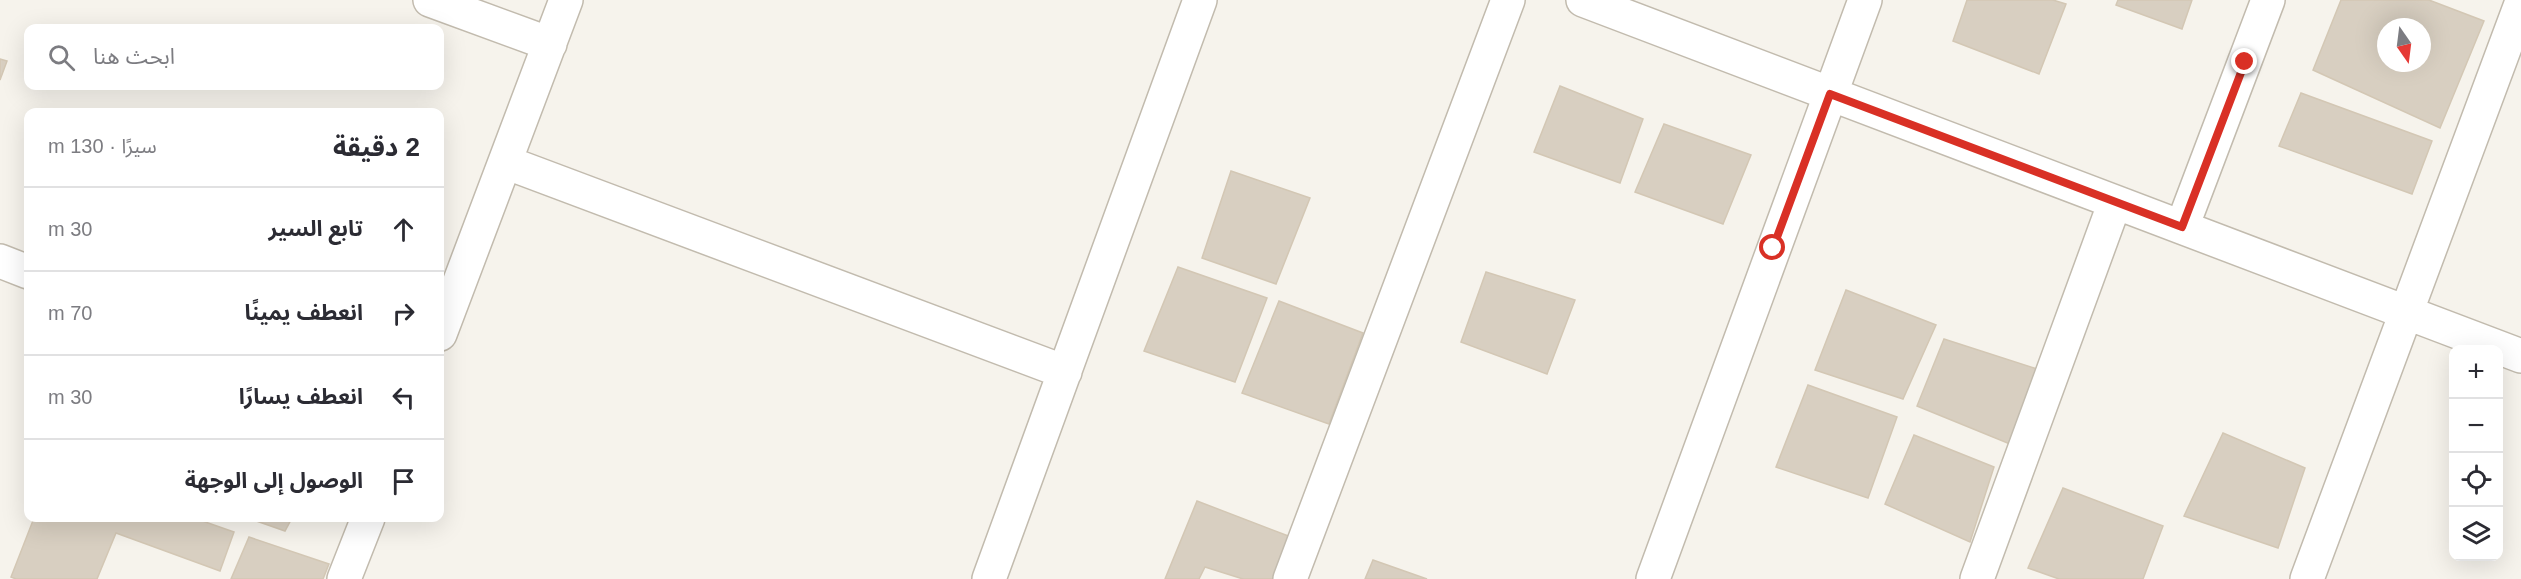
<!DOCTYPE html>
<html lang="ar">
<head>
<meta charset="utf-8">
<style>
	body { margin:0; font-family:Helvetica,"Noto Sans Arabic",sans-serif; background:#f7f7f7; color:#2b2b33; direction:rtl }
	.controls { position:absolute; right:18px; bottom:18px; display:grid; overflow:hidden; border-radius:12px; box-shadow:0 6px 24px #0002 }
	.controls button { width:54px; height:54px; display:grid; place-items:center; padding:0; border:0; border-bottom:2px solid #e1e1e2; background:#fff; color:#2b2b33; font:30px sans-serif }
	.compass { position:absolute; left:2377px; top:18px; width:54px; height:54px; border-radius:50%; background:#fff; box-shadow:0 6px 24px #0002; rotate:166deg }
	.stop { position:absolute; width:18px; height:18px; margin:-14px; border:4px solid #d93025; border-radius:50%; background:#fff }
	.stop.end { background:#d93025; border-color:#fff; box-shadow:0 2px 6px #0008 }
	.list { margin:0; padding:0; list-style:none }
	h2 { display:flex; justify-content:space-between; align-items:center; height:78px; margin:0; padding:0 24px; font-size:26px }
	h2 small { font-size:20px; font-weight:400; color:#7c7c81 }
	.list li { display:grid; grid-template-columns:39px 1fr auto; gap:18px; align-items:center; box-sizing:border-box; height:84px; padding:0 24px; border-top:2px solid #e1e1e2 }
	.list b { display:block; font-size:22px; white-space:nowrap }
	.list em { font-size:20px; font-style:normal; color:#7c7c81 }
	.icon { flex:none; width:33px; height:33px; fill:none; stroke:currentColor; stroke-width:2; stroke-linecap:round; stroke-linejoin:round }
	.map { position:relative; flex:none; width:2521px; height:579px; overflow:hidden; direction:ltr }
	.search { position:absolute; background:#fff; box-shadow:0 6px 24px #0002; left:24px; top:24px; width:420px; height:66px; display:flex; align-items:center; gap:15px; box-sizing:border-box; padding:0 21px; border-radius:12px; color:#7c7c81; font-size:22px }
	.panel { position:absolute; background:#fff; box-shadow:0 6px 24px #0002; left:24px; top:108px; width:420px; height:414px; border-radius:12px; direction:rtl }
	.map>svg:first-child { display:block }
</style>
</head>
<body>
<div class="map">
<svg width="2521" height="579" viewBox="0 0 2521 579">
	<rect width="100%" height="100%" fill="#f6f3ec"/>
	<!-- building -->
	<path fill="#d8cfc1" stroke="#d3c7b4" stroke-width="1.5" fill-rule="evenodd" d="M1967 0H2053L2066 4 2039 74 1953 41Z
		M2118 0H2192L2182 29 2116 5Z
		M2341 0H2429L2484 21 2440 128 2313 70ZM2386 27H2422V63H2386Z
		M0 59 7 61 0 80Z
		M1560 86 1643 119 1620 183 1534 152Z
		M2301 93 2432 141 2412 194 2279 146Z
		M1664 124 1751 155 1723 224 1635 192Z
		M1231 171 1310 198 1276 284 1202 258Z
		M1178 267 1267 298 1235 382 1144 351Z
		M1486 272 1575 300 1547 374 1461 342Z
		M1846 290 1936 325 1903 399 1815 370Z
		M1279 301 1363 333 1329 424 1242 393Z
		M1944 339 2037 369 2010 444 1917 406Z
		M1808 385 1897 417 1868 498 1776 467Z
		M2223 433 2305 468 2278 548 2184 516Z
		M1914 435 1994 467 1970 542 1885 504Z
		M2063 488 2163 526 2143 579H2059L2028 568Z
		M1197 501 1291 537 1277 579H1243L1205 567 1199 579H1165Z
		M34 518H194L234 532 220 571 116 533 97 579H16L11 577Z
		M248 518H292L285 531Z
		M249 537 329 564 323 579H231Z
		M1373 560 1427 579H1365Z"/>
	<g fill="none" stroke-linecap="round" stroke-linejoin="round">
		<!-- minor casing -->
		<g stroke="#c2bbae" stroke-width="36">
			<path id="minor" d="M430 0 550 44
				M1583 0 2521 356
				M505 162 1065 372
				M2182 227 2268 0
				M0 261 28 272
				M440 334 566 0
				M344 579 368 518
				M989 579 1200 0
				M1290 579 1508 0
				M1653 579 1865 0
				M1977 579 2115 202
				M2307 579 2521 4"/>
		</g>
		<!-- minor -->
		<use href="#minor" stroke="#fff" stroke-width="33"/>
	</g>
	<g fill="none" stroke-linecap="round" stroke-linejoin="round">
		<!-- route -->
		<path stroke="#d93025" stroke-width="8" d="M1773 248 1830 94 2182 227 2245 62"/>
	</g>
</svg>
<div class="controls">
<button>+</button>
<button>−</button>
<button><svg class="icon" aria-label="locate" viewBox="0 0 24 24"><circle cx="12" cy="12" r="6"/><path d="M12 2v4M12 18v4M2 12h4M18 12h4"/></svg></button>
<button><svg class="icon" aria-label="layers" viewBox="0 0 24 24"><path d="M12 4l9 5-9 5-9-5zM3 14l9 5 9-5"/></svg></button>
</div>
<svg class="compass" viewBox="-18 -18 36 36"><path d="M0-13l5 13h-10z" fill="#e53935"/><path d="M0 13l5-13h-10z" fill="#7c7c81"/></svg>
<div class="stop" style="left:1773px;top:248px"></div>
<div class="stop end" style="left:2245px;top:62px"></div>
<div class="search"><svg class="icon" aria-label="search" viewBox="0 0 24 24"><circle cx="10" cy="10" r="6"/><path d="M15 15l6 6"/></svg>ابحث هنا</div>
<section class="panel">
<h2>2 دقيقة<small>سيرًا · 130 m</small></h2>
<ul class="list">
<li><svg class="icon" aria-label="ahead" viewBox="0 0 24 24"><path d="M12 20V5M6 11l6-6 6 6"/></svg><div><b>تابع السير</b></div><em>30 m</em></li>
<li><svg class="icon" aria-label="right" viewBox="0 0 24 24"><path d="M7 20v-9h11M14 6l5 5-5 5"/></svg><div><b>انعطف يمينًا</b></div><em>70 m</em></li>
<li><svg class="icon" aria-label="left" viewBox="0 0 24 24"><path d="M17 20v-9H6M10 6l-5 5 5 5"/></svg><div><b>انعطف يسارًا</b></div><em>30 m</em></li>
<li><svg class="icon" aria-label="arrive" viewBox="0 0 24 24"><path d="M6 21V4h12l-3 4 3 4H6"/></svg><div><b>الوصول إلى الوجهة</b></div></li>
</ul>
</section>
</div>
</body>
</html>
